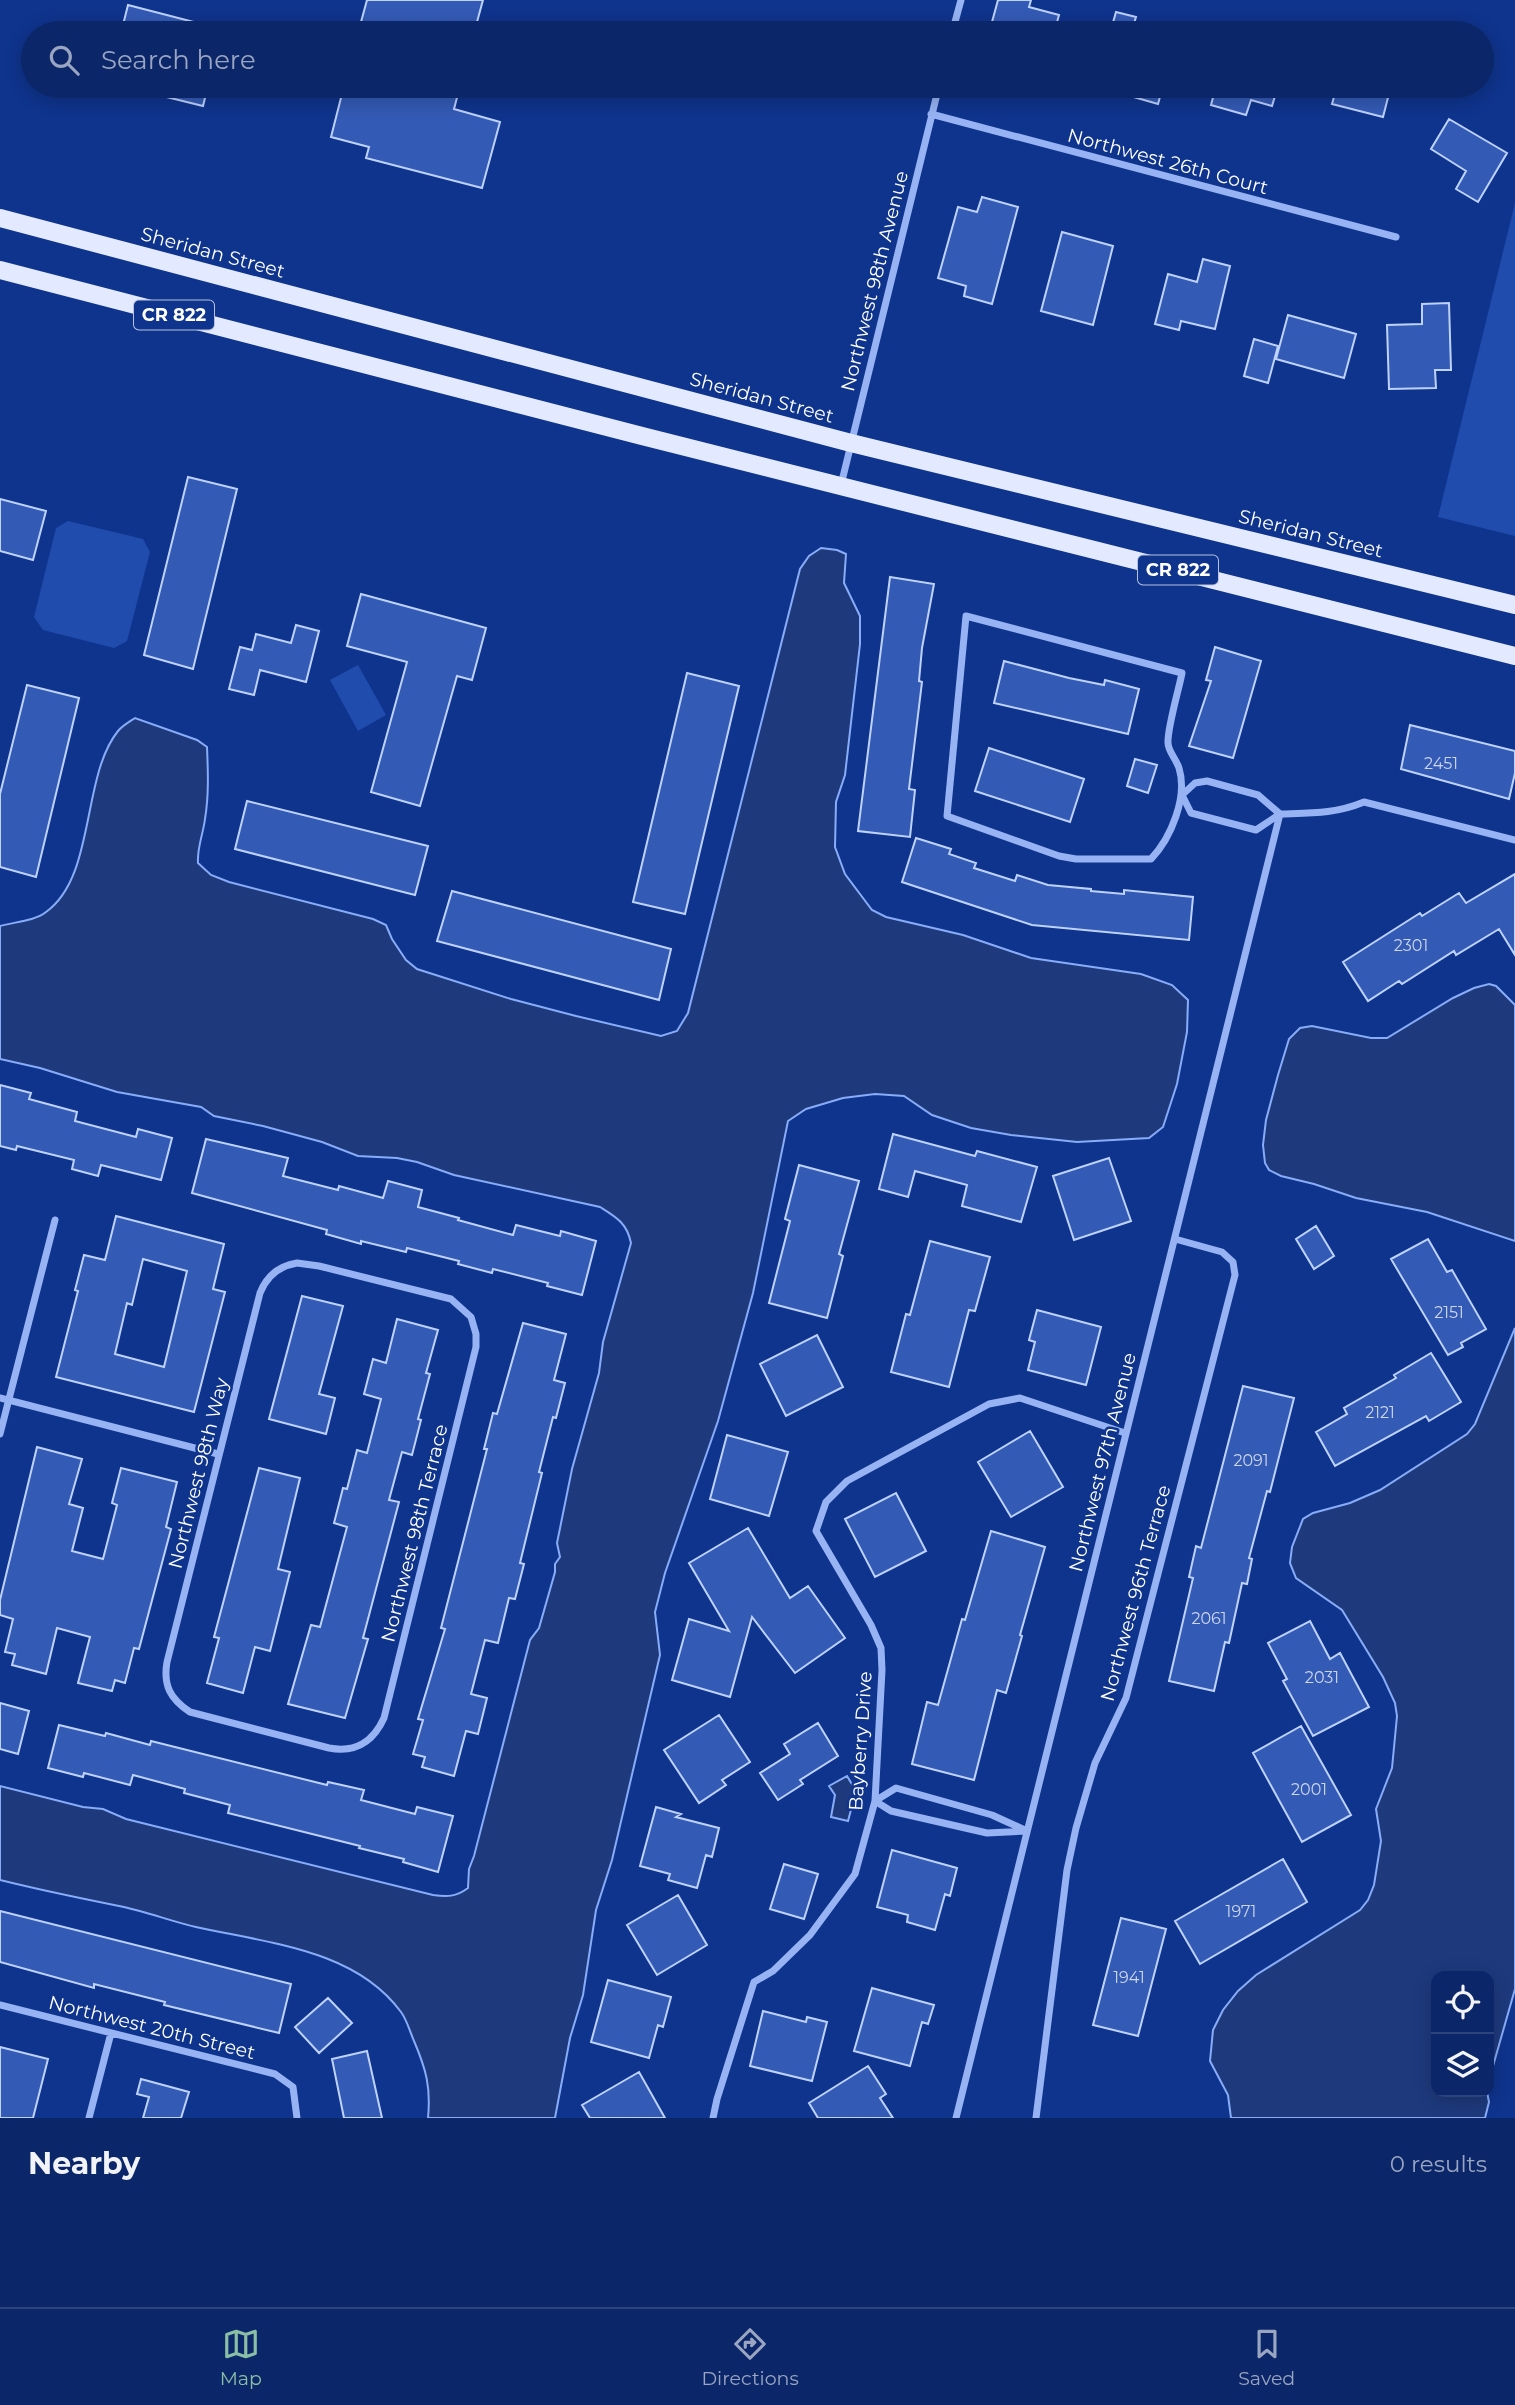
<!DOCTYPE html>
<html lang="en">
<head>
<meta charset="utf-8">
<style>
	body { margin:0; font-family:Montserrat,sans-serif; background:#142f70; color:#f1f3f6 }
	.controls { position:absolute; right:21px; bottom:21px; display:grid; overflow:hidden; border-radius:14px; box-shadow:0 4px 18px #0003 }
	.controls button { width:63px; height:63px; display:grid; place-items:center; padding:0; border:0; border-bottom:2px solid #2b447e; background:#0b276a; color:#f1f3f6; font:35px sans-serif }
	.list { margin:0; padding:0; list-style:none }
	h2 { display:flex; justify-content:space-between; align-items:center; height:91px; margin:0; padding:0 28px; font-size:30px }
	h2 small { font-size:23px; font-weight:400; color:#9aa5c1 }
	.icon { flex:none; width:38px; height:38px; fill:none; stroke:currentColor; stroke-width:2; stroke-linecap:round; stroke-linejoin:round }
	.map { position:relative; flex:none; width:1515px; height:2118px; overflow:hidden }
	.search { position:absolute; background:#0b276a; box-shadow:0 4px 18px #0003; left:21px; right:21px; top:21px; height:77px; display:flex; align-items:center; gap:18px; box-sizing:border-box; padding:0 24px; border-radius:38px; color:#9aa5c1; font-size:26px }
	.sheet { height:189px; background:#0b276a }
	nav { display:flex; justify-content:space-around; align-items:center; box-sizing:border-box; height:98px; border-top:2px solid #2b447e; background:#0b276a; font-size:19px; color:#9aa5c1 }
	nav a { display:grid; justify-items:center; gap:4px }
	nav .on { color:#8abfa5 }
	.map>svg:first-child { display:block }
</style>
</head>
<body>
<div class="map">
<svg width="1515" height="2118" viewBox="0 0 1515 2118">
	<rect width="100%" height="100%" fill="#0f348d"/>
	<!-- green -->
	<path fill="#204cad" d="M1515 203V536L1438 517Z
		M68 521 143 539 150 552 127 641 114 648 43 630 34 617 56 528Z
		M358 665 386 715 358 731 330 680Z"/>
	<!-- water -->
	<path fill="#1e3a7d" stroke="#88acf7" stroke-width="2" d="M821 548 837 550 846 554 844 583 860 616V644L845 775 836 802 835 847 845 874 872 910 886 917 963 935 1031 958 1141 974 1172 985 1188 1000 1187 1032 1177 1084 1163 1127 1149 1138 1077 1142 1011 1135 971 1128 932 1115 904 1096 875 1094 843 1098 806 1109 788 1121 753 1293 718 1421 665 1573 655 1612 660 1655 612 1860 596 1910 583 1995 570 2038 555 2118H428C431 2087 426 2069 414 2041 410 2032 407 2020 401 2012 355 1949 267 1943 196 1927 170 1921 145 1911 119 1906 79 1898 40 1890 0 1880V1786L83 1807 103 1809 126 1819 433 1895C447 1897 456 1897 468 1888L469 1869 474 1856 530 1640 539 1628 555 1572V1564L560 1557 557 1543 572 1469 599 1373 603 1342 631 1243C627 1223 616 1217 600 1207L454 1175 417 1162 397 1158 358 1156 322 1142 263 1126 214 1116 201 1107 117 1092 40 1068 0 1059V926C14 922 35 921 46 912 96 876 81 777 118 731 122 726 129 722 135 718L197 740 207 747C208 771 209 795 205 819 203 835 197 847 198 863L211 875 229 882 373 919 386 925 392 939 406 960 417 969 511 999 576 1016 661 1036 677 1031 688 1013 800 569 809 556Z
		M1489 984 1496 986 1515 1005V1241L1427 1212 1356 1198 1314 1184 1281 1176 1269 1170 1265 1163 1263 1145 1266 1120 1278 1075 1289 1039 1300 1028 1312 1026 1371 1038H1387L1453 998 1474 988Z
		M1515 1328V1989L1489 2080V1976H1436V2092H1487L1489 2102 1485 2118H1231L1228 2095 1210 2061 1213 2030 1223 2010 1238 1991 1256 1975 1360 1910 1368 1900 1374 1885 1381 1841 1376 1809 1392 1768 1397 1716 1395 1703 1383 1677 1342 1610 1296 1578 1290 1563 1292 1547 1303 1519 1313 1513 1350 1503 1380 1490 1467 1434 1475 1424Z
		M847 1776 856 1791 848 1821 831 1817 835 1795 829 1786Z"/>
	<!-- building -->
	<path fill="#335ab5" stroke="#bed2fe" stroke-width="2" fill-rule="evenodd" d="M367 0H483L474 33H358Z
		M998 0H1031L1029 7 1059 15 1054 33H989Z
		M128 5 217 28 216 33H121Z
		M1116 12 1136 17 1131 33H1110Z
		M146 86H208L203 106 146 92Z
		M344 86H460L454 109 500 122 482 188 366 158 369 147 331 137Z
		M1109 86H1163L1158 104 1109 90Z
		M1216 86H1278L1272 106 1251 100 1246 115 1211 105Z
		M1337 86H1391L1383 117 1332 104Z
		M1449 119 1507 153 1478 202 1456 189 1466 171 1431 149Z
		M982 197 1018 207 992 304 964 296 966 286 938 278 958 207 977 212Z
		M1062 232 1113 246 1093 325 1041 311Z
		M1203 259 1230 266 1215 329 1181 321 1179 330 1155 324 1168 274 1197 282Z
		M1449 303 1451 370H1435L1436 388 1389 389 1387 325 1422 324V304Z
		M1288 315 1356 334 1344 378 1276 359Z
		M1254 339 1278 346 1268 383 1244 376Z
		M188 477 237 489 193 669 144 655Z
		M0 499 46 511 33 560 0 551Z
		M890 577 934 584 922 648 919 681 922 682 909 789 915 790 910 837 858 831Z
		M361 594 486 628 472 680 457 676 420 806 371 792 407 662 347 646Z
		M296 625 319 631 306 682 260 670 254 695 229 689 240 647 252 650 256 634 291 643Z
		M1215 647 1261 661 1233 758 1189 746 1211 681 1206 680Z
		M1004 661 1069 678 1104 685 1105 680 1139 689 1128 734 994 703Z
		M687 673 739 686 685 914 633 902Z
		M27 685 79 698 36 877 0 867V794Z
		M1410 725 1515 751V773L1509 799 1401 769Z
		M989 748 1084 779 1070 822 975 791Z
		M1135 759 1157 765 1148 793 1127 786Z
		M247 801 428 846 415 895 235 849Z
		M916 838 951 849 949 854 976 863 974 868 1015 881 1017 875 1048 885 1091 889V891L1124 894V890L1193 897 1189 940 1032 925 902 882Z
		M1515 874V955L1499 929 1456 955 1454 951 1402 984 1399 981 1368 1001 1343 962 1420 913 1422 916 1459 893 1466 903Z
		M452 891 671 949 659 1000 437 941Z
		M0 1085 31 1093 29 1099 77 1112 75 1121 136 1137 138 1129 172 1138 161 1180 101 1165 98 1176 72 1169 74 1160 17 1146 16 1150 0 1146Z
		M893 1134 975 1156 977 1151 1037 1167 1021 1222 962 1206 967 1185 915 1171 908 1197 879 1189Z
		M206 1139 288 1158 283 1176 338 1190 339 1186 383 1198 388 1181 422 1190 418 1207 459 1218 458 1220 513 1235 516 1225 560 1236 561 1231 596 1241 582 1295 547 1286 548 1283 493 1269 492 1273 458 1264 459 1261 407 1248 406 1252 361 1241V1244L326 1234 327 1230 192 1193Z
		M1109 1158 1131 1221 1074 1240 1053 1176Z
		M799 1165 859 1181 839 1254 843 1256 827 1318 769 1303 790 1221 785 1219Z
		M116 1216 224 1244 213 1289 225 1292 194 1412 56 1377 78 1291 75 1290 84 1255 105 1260ZM143 1259 187 1271 164 1367 115 1354 127 1303 132 1305Z
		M1316 1226 1334 1256 1314 1269 1296 1239Z
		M1428 1239 1447 1272 1452 1270 1486 1329 1461 1343 1463 1347 1448 1355 1391 1259Z
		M930 1241 990 1257 975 1311 969 1310 949 1387 891 1372 906 1314 910 1315Z
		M302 1296 343 1306 319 1394 335 1398 326 1434 269 1419Z
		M1037 1310 1101 1327 1086 1385 1028 1370 1035 1342 1029 1340Z
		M397 1319 438 1330 426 1373 430 1374 418 1419 421 1420 412 1455 402 1452 389 1500 399 1502 363 1638 368 1639 345 1718 288 1704 311 1625 320 1627 347 1527 334 1523 343 1488 347 1489 357 1450 367 1453 381 1399 364 1394 373 1359 386 1363Z
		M523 1323 566 1334 554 1380 565 1383 556 1418 553 1417 539 1472 542 1473 520 1563 524 1564 515 1599 509 1598 498 1643 485 1640 471 1694 487 1698 478 1734 466 1731 454 1776 422 1767 425 1757 413 1754 423 1720 418 1719 445 1629 441 1628 487 1449H484L493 1413 497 1414Z
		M817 1335 843 1387 786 1416 760 1364Z
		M1431 1353 1461 1402 1429 1421 1426 1416 1335 1466 1316 1432 1347 1414 1344 1408 1396 1378 1394 1375Z
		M1243 1386 1294 1398 1270 1492 1267 1491 1249 1558 1252 1559 1247 1584 1242 1583 1229 1643 1225 1642 1214 1691 1169 1681 1193 1578 1189 1577 1196 1546 1201 1548Z
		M1030 1431 1063 1487 1011 1517 978 1462Z
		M727 1435 788 1452 769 1516 710 1499Z
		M37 1447 82 1459 69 1504 83 1508 72 1551 103 1559 117 1505 112 1503 121 1468 177 1482 166 1527 171 1529 139 1649 134 1648 125 1683 115 1680 112 1691 78 1683 90 1637 57 1628 46 1674 12 1665 15 1654 5 1652 13 1619 0 1615V1600Z
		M259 1468 300 1478 278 1569 290 1572 270 1651 255 1647 243 1693 207 1683 219 1638 214 1637Z
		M896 1493 926 1551 875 1577 845 1519Z
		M748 1528 790 1598 808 1586 845 1638 795 1673 752 1617 730 1697 672 1680 689 1619 729 1631 689 1563Z
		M991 1531 1045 1547 1020 1635 1022 1636 1006 1693 997 1690 974 1780 912 1764 927 1702 938 1705 962 1619 965 1620Z
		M1310 1621 1330 1659 1340 1653 1369 1707 1313 1736 1283 1681 1287 1679 1268 1643Z
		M0 1703 29 1711 18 1754 0 1749Z
		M719 1715 750 1762 722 1780 726 1785 699 1803 664 1750Z
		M818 1723 838 1756 800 1780 803 1784 778 1800 760 1773 790 1754 784 1744Z
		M59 1725 105 1736 106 1733 150 1745 151 1741 327 1785 328 1782 364 1790 361 1800 415 1814 417 1807 453 1816 438 1872 403 1862 404 1859 359 1848 360 1846 228 1813 230 1805 184 1793 185 1789 133 1775 130 1785 84 1773 83 1777 48 1768Z
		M1301 1726 1351 1815 1302 1842 1253 1753Z
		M656 1807 681 1814 676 1817 719 1828 712 1857 706 1855 697 1888 668 1880 670 1874 640 1866Z
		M892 1850 957 1868 950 1896 945 1894 935 1930 907 1922 908 1915 877 1907Z
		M1283 1859 1307 1902 1200 1964 1175 1921Z
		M784 1864 818 1874 804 1919 770 1909Z
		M678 1895 707 1945 657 1975 627 1925Z
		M0 1911 291 1984 279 2033 164 2005 165 2002 94 1984V1988L0 1962Z
		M1121 1918 1166 1929 1138 2036 1093 2025Z
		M608 1980 671 1997 663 2027 658 2025 649 2058 591 2042Z
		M872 1988 934 2005 928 2024 922 2022 910 2066 854 2051Z
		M328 1998 352 2023 319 2053 295 2027Z
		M763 2011 806 2022 807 2017 827 2022 812 2081 750 2066Z
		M0 2047 48 2059 33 2118H0Z
		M367 2051 382 2118H344L332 2059Z
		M868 2066 886 2094 880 2098 893 2118H818L809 2103Z
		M639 2072 665 2118H590L582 2105Z
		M141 2079 189 2092 181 2118H143L149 2097 137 2094Z"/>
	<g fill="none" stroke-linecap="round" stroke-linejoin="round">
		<!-- street -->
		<path stroke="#97b3f3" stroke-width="7" d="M952 33 961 0
			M931 114 1396 237
			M841 485 939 86
			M966 616 1182 673C1179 689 1167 729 1168 743 1168 751 1176 759 1179 768 1188 797 1171 838 1151 859H1076L1059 856 947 816Z
			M1207 781 1258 795 1280 814 1256 830 1191 813 1182 795 1195 783Z
			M1280 814C1311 813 1335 814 1364 802L1515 840
			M297 1263 319 1266 451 1299 471 1317 476 1334V1347L384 1718C373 1742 356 1753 329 1748L190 1712C170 1699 163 1685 167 1662L260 1293C267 1275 279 1266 297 1263Z
			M0 1398 218 1454
			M0 1434 55 1220
			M896 1788 992 1815 1027 1831 987 1833 891 1811 875 1801Z
			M0 2005 275 2074 293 2087 297 2118
			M89 2118 111 2033
			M713 2118 717 2099 754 1982 773 1971 810 1935 855 1874 875 1801 882 1670 881 1648 871 1625 816 1531 826 1502 847 1481 989 1404 1020 1398 1125 1433
			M956 2118 1280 814
			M1036 2118 1067 1870 1076 1828 1095 1763 1126 1698 1235 1275 1233 1262 1222 1252 1175 1239"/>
		<!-- primary -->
		<path stroke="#e3eaff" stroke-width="18" d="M0 218 851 443 1515 605
			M0 270 642 436 1515 656"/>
	</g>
	<g text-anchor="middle" stroke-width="5" stroke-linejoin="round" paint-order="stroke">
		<!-- number labels -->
		<g font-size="16" fill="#ccd6ec">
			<text x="1441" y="769">2451</text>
			<text x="1411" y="951">2301</text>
			<text x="1449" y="1318">2151</text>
			<text x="1380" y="1418">2121</text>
			<text x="1251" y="1466">2091</text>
			<text x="1209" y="1624">2061</text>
			<text x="1322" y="1683">2031</text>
			<text x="1309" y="1795">2001</text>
			<text x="1241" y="1917">1971</text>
			<text x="1129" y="1983">1941</text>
		</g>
		<!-- shield labels -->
		<g fill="#0f348d" stroke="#b7c2dd" stroke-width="2">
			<rect x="134" y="300.5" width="80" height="29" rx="5"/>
			<rect x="1138" y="555.5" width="80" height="29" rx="5"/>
		</g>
		<g font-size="18" font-weight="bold" fill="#fff">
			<text x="174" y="321">CR 822</text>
			<text x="1178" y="576">CR 822</text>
		</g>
		<!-- street labels -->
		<g font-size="19" fill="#fff" stroke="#0f348d">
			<text transform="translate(1168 161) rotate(15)" y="7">Northwest 26th Court</text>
			<text transform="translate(213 252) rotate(15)" y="7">Sheridan Street</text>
			<text transform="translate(874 281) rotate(-76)" y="7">Northwest 98th Avenue</text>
			<text transform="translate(762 397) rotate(15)" y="7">Sheridan Street</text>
			<text transform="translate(1311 533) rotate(14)" y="7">Sheridan Street</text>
			<text transform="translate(1102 1462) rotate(-76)" y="7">Northwest 97th Avenue</text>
			<text transform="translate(198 1473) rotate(-76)" y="7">Northwest 98th Way</text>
			<text transform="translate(414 1533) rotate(-76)" y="7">Northwest 98th Terrace</text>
			<text transform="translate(1135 1593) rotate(-75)" y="7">Northwest 96th Terrace</text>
			<text transform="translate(860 1741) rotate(-86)" y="7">Bayberry Drive</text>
			<text transform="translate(152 2027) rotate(14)" y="7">Northwest 20th Street</text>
		</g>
	</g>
</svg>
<div class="controls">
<button><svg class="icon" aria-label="locate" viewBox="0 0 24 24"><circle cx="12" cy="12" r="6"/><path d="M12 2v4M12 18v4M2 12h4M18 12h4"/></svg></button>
<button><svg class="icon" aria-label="layers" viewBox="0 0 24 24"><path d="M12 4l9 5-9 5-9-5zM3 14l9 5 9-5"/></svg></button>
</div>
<div class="search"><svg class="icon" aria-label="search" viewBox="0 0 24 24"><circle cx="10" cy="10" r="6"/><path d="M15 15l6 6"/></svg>Search here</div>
</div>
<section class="sheet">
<h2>Nearby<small>0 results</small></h2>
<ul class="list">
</ul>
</section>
<nav>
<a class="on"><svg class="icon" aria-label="map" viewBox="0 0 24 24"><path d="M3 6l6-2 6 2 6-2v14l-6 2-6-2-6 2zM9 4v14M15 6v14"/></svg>Map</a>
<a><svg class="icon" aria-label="directions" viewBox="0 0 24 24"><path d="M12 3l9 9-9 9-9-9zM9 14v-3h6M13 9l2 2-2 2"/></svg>Directions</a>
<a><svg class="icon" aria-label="saved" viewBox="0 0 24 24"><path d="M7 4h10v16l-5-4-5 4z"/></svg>Saved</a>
</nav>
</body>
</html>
